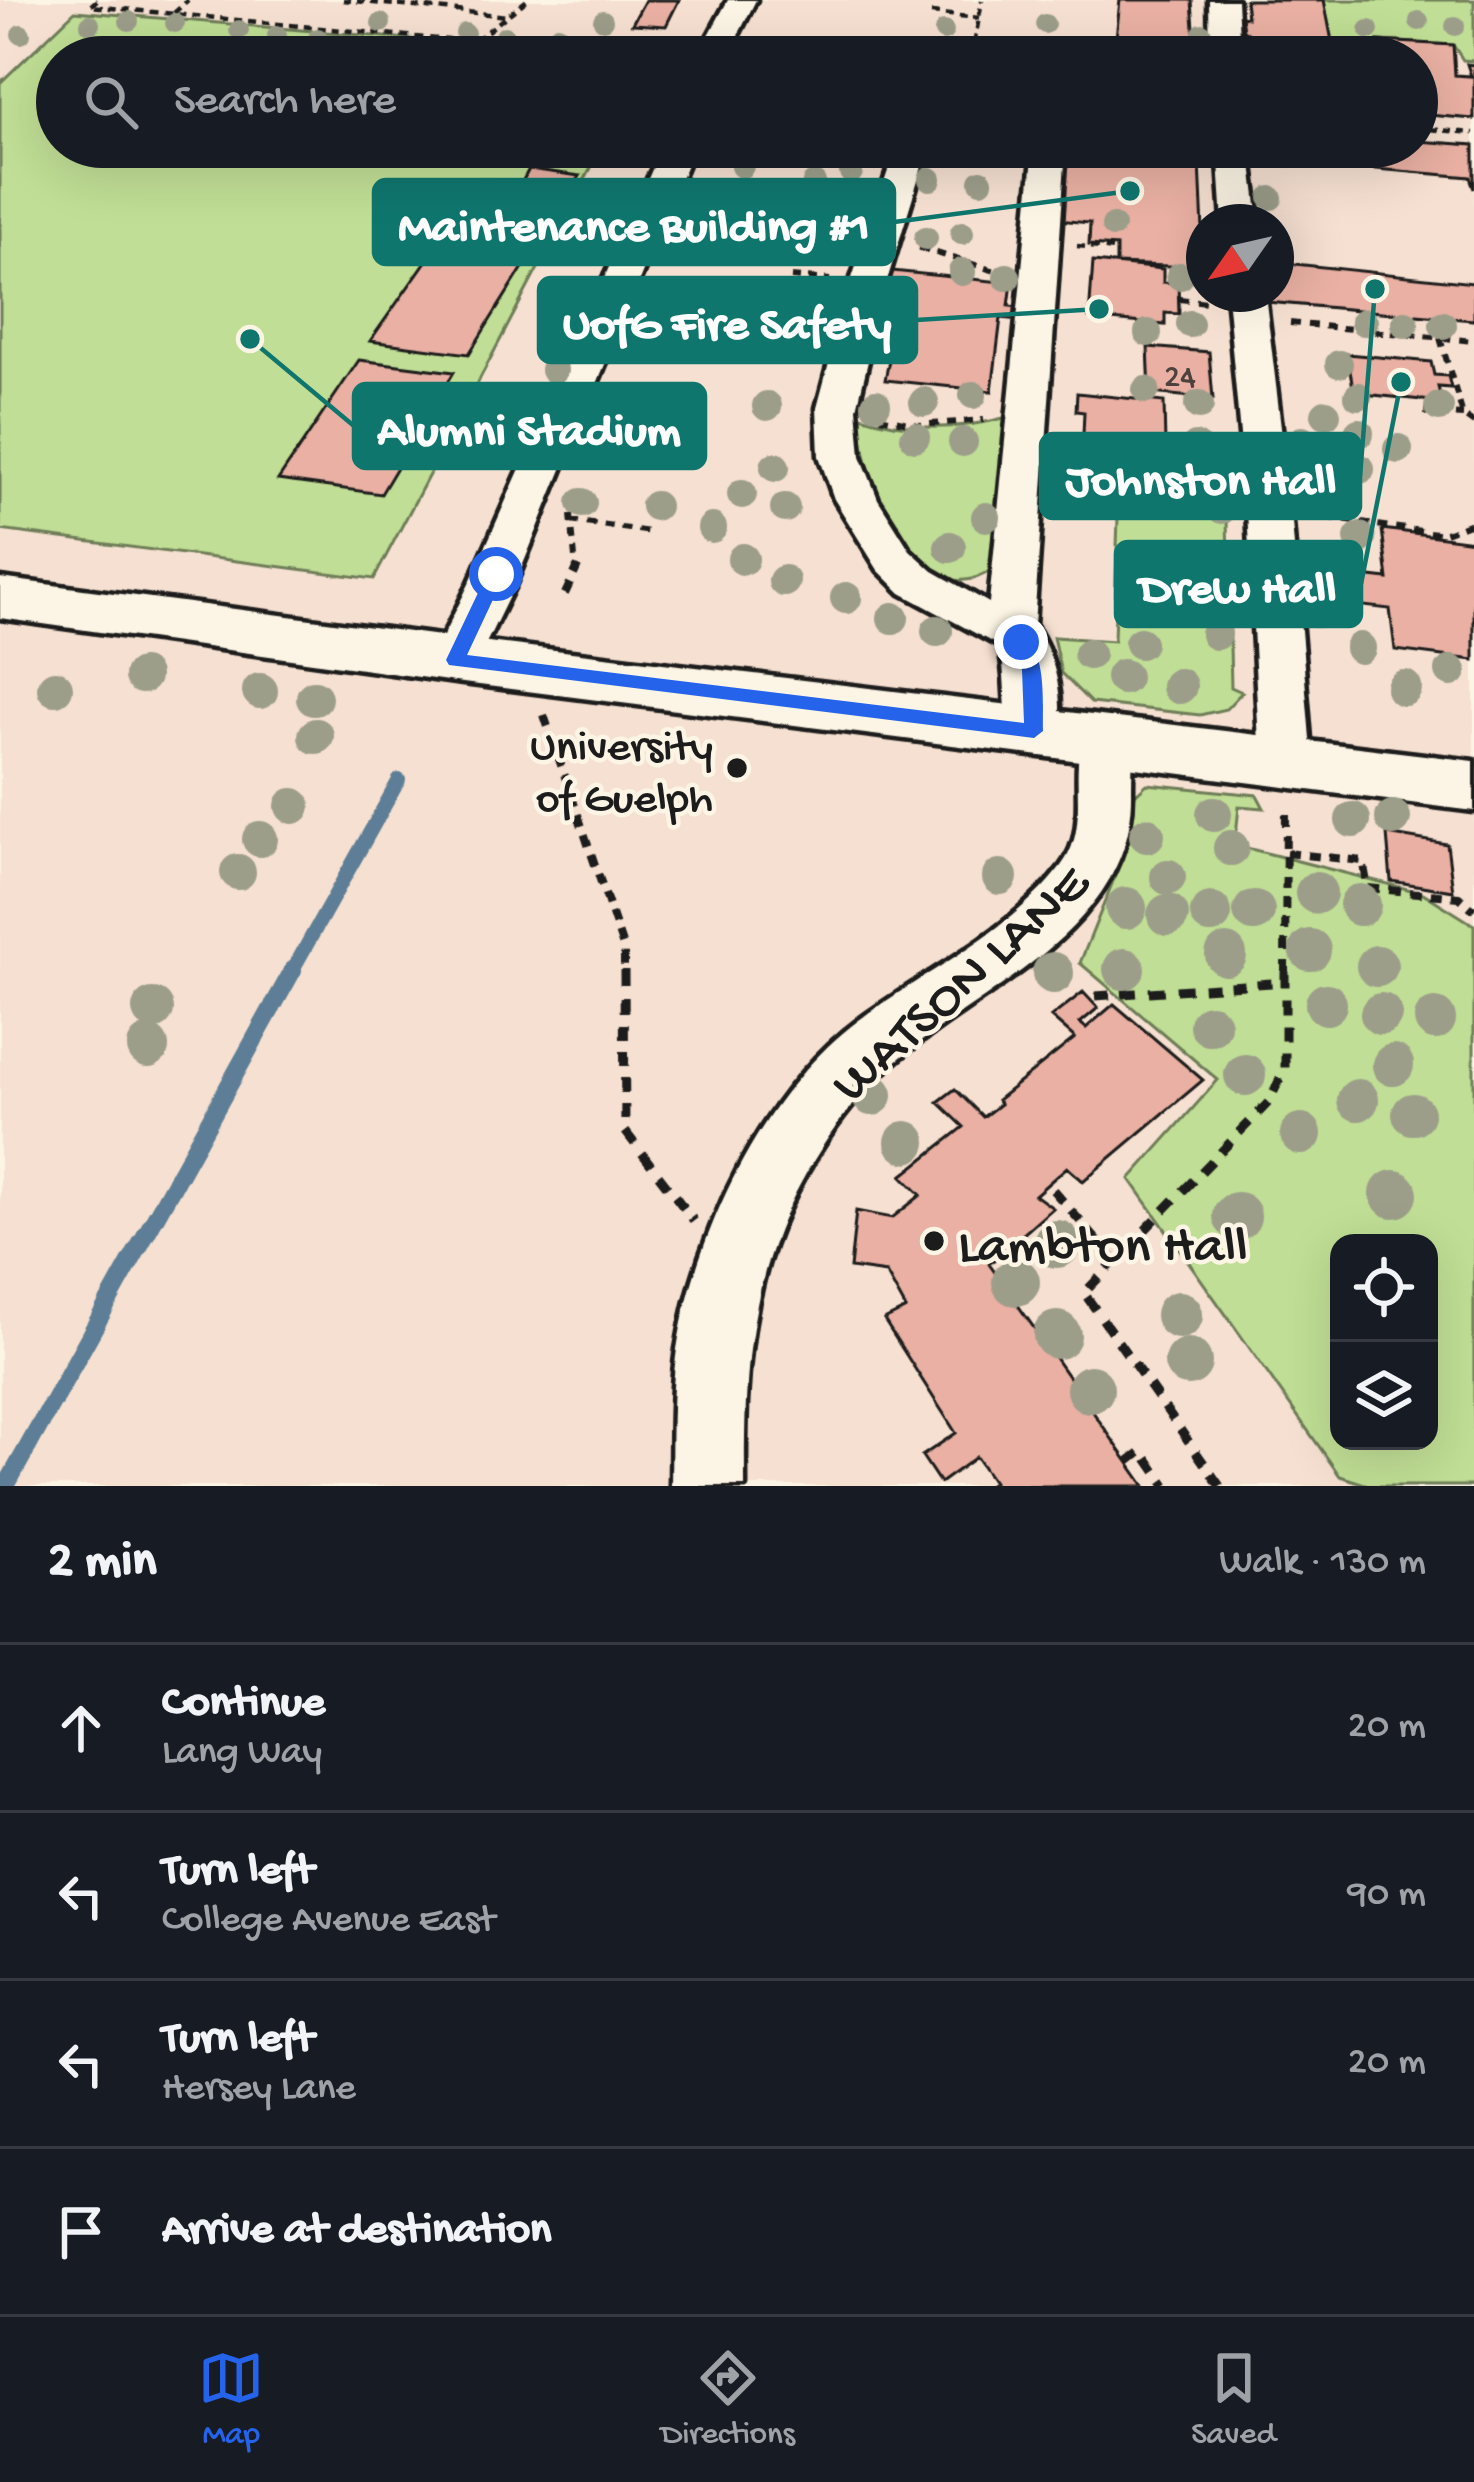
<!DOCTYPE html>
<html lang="en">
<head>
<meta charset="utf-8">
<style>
	body { margin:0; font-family:"Gochi Hand",sans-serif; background:#20242c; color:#f1f3f6 }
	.controls { position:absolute; right:36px; bottom:36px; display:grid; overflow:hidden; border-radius:24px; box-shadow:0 12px 48px #0002 }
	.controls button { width:108px; height:108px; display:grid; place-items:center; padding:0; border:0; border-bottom:3px solid #363941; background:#171b24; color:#f1f3f6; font:60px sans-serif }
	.compass { position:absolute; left:1186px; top:204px; width:108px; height:108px; border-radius:50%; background:#171b24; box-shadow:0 12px 48px #0002; rotate:236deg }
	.stop { position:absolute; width:36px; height:36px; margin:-27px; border:9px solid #2563eb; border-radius:50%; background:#fff }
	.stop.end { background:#2563eb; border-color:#fff; box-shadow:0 3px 12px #0008 }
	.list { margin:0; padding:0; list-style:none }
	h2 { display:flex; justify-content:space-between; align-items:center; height:156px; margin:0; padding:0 48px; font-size:51px }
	h2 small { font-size:39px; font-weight:400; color:#9ea1a6 }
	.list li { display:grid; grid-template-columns:78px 1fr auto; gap:36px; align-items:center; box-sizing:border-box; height:168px; padding:0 48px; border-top:3px solid #363941 }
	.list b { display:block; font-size:45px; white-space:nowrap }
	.list p { margin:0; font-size:39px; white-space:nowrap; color:#9ea1a6 }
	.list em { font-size:39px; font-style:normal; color:#9ea1a6 }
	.icon { flex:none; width:66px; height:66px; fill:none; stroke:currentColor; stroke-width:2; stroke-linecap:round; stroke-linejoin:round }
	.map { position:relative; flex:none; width:1474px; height:1486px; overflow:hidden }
	.search { position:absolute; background:#171b24; box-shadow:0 12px 48px #0002; left:36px; right:36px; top:36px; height:132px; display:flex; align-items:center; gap:30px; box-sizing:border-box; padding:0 42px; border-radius:66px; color:#9ea1a6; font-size:45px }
	.sheet { height:828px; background:#171b24 }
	nav { display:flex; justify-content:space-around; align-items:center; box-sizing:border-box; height:168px; border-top:3px solid #363941; background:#171b24; font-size:33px; color:#9ea1a6 }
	nav a { display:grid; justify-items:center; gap:6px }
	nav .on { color:#2563eb }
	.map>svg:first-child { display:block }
</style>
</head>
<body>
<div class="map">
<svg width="1474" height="1486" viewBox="0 0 1474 1486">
	<rect width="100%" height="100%" fill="#fcf5e5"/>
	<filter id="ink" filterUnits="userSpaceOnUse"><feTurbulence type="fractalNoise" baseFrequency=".00833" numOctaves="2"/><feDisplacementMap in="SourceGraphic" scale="24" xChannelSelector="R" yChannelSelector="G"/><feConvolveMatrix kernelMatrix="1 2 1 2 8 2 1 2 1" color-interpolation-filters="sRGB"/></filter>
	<g filter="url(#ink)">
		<!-- built -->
		<path fill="#f6e0d1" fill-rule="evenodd" d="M0 0H1474V1486H0ZM57 57H1417V147H57ZM1204 222H1276V294H1204ZM1339 1243H1429V1441H1339Z"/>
		<!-- green -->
		<path fill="#c0de95" stroke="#6e7d58" stroke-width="3" fill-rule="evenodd" d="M1324 0H1474V61L1463 60 1453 45 1379 41 1381 57H1335Z
			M75 11 624 57H57V147H602L374 579 0 530V83Z
			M861 416C910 432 959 430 1008 417L993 569C916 623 858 473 861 416Z
			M1169 471 1226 477 1231 687 1242 692 1226 709 1200 715 1091 703 1061 673 1053 637 1114 641 1119 485 1167 490Z
			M1147 784 1257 795 1264 808 1239 806 1235 845 1423 893 1474 925V1486H1371L1340 1476 1130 1179 1218 1080 1080 963 1128 844 1134 796ZM1339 1243H1429V1441H1339Z"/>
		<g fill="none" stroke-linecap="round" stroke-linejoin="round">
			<!-- stream-far1 -->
			<path stroke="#5d7e96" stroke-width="14" d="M291 973 399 780"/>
			<!-- stream -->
			<path stroke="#5d7e96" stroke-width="18" d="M6 1486 293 970"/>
		</g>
		<!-- building -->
		<path fill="#e9b0a3" stroke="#1c1c1c" stroke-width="3" d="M645 0H679L666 26 632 24Z
			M1120 0H1192L1196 57H1114Z
			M1245 0H1324L1335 57H1244V46L1249 47 1243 43V32L1248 33 1243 30 1241 16 1247 17Z
			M1378 41 1453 45 1455 75 1471 76 1467 64 1474 65V119L1417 114V57H1381Z
			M1417 141 1474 145V188L1470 177 1258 159 1257 147H1417Z
			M1083 152 1200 162 1204 254 1195 253V267L1116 264V247L1089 245 1090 223 1057 220 1062 158 1082 160Z
			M529 169 580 176 469 354 370 341 484 179 521 184Z
			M1093 262 1163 269V282L1178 283 1179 314 1165 313V325L1089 318Z
			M1276 262 1474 283V320L1267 302 1266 294H1276Z
			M892 271 1012 283 1009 306 1020 307 1019 320 1001 318 992 391 885 380 897 320 882 318Z
			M1148 347 1209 352 1213 399 1150 393Z
			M1347 354 1431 362 1434 375 1448 376 1451 388 1438 387 1442 402 1354 393Z
			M359 360 454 372 381 494 278 480Z
			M1077 393 1164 402 1166 489 1081 479 1084 412 1076 411Z
			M1382 529 1474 541V660L1395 650 1390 609 1312 600 1310 570 1388 579Z
			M1387 834 1447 844 1453 891 1391 881Z
			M1083 992 1098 1008 1080 1023 1086 1028 1114 1004 1203 1080 1083 1181 1067 1167 1035 1195 1053 1208 989 1264 1145 1486H988L993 1482 976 1457 940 1483 922 1456 956 1433 884 1320 906 1309 886 1273 850 1268 856 1211 892 1218 921 1195 902 1176 964 1127 938 1102 955 1089 983 1117 1000 1104 997 1100 1075 1038 1051 1017Z"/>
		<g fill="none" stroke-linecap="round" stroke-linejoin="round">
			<!-- street casing -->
			<g stroke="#1c1c1c" stroke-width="9">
				<path id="street" d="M728 0H756L727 57H697Z
					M1209 0H1237L1240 57H1210Z
					M662 147H694L515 584 472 672 455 677 438 672 431 660 469 584Z
					M896 147H928L886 284 857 408 861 456 878 499 910 550 933 571 989 603 1034 147H1066L1034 625C1055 654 1070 711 1052 744L1034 749 1016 744C1000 716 1009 678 999 646L901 593 878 570 834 499 819 456 817 408 850 284Z
					M1218 147H1250L1259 222H1223Z
					M1227 294H1265L1291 510 1312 763 1304 777 1286 782 1268 777 1260 763 1247 510Z
					M1106 720 1124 726C1135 744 1132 766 1132 788 1136 929 985 985 894 1063 868 1085 847 1110 828 1138 750 1254 744 1352 745 1486H671C672 1441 670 1394 677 1349 696 1232 762 1092 859 1020 924 972 1011 932 1061 866 1094 823 1064 768 1088 726Z"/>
			</g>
			<!-- secondary casing -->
			<g stroke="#1c1c1c" stroke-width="9">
				<path id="secondary" d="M0 578 455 638 1474 761V811L455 682 0 618Z"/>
			</g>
			<!-- path-far3 -->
			<path stroke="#1c1c1c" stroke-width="4.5" stroke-dasharray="8 6" stroke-linecap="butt" d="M97 0 90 6 627 57
				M343 0 508 16
				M174 13 188 0
				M931 13 979 18
				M476 40 527 0
				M972 57 982 0
				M1084 57 1085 50
				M1417 128 1474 133
				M1077 246 1112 249
				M919 248 930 251"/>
			<!-- path-far2 -->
			<path stroke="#1c1c1c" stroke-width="6" stroke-dasharray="9 8" stroke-linecap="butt" d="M920 248 1002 273
				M1105 248 1112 249
				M791 277 830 280
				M1179 299 1207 302
				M1290 323 1474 341
				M1440 338 1463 415 1474 423
				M1427 407V413L1463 415
				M880 417 918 425 984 420
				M1165 468 1224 474
				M1311 480 1330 488 1362 491
				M571 515 576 569
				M1311 516 1443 534 1474 522
				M570 521 651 532"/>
			<!-- path-far1 -->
			<path stroke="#1c1c1c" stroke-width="8" stroke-dasharray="12 9" stroke-linecap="butt" d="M565 594 578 566
				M544 715 624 950V973
				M1286 853 1363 861 1368 888 1459 897 1474 910
				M1285 973 1286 807"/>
			<!-- path -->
			<path stroke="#1c1c1c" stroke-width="9" stroke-dasharray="15 12" stroke-linecap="butt" d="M624 970 625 1131 694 1221
				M1095 996 1285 982
				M1053 1190 1115 1261
				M1128 1462 1142 1451 1166 1486
				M1220 1486 1084 1293 1269 1102 1285 1068V970"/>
			<!-- street -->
			<use href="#street" fill="#fcf5e5" fill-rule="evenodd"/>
			<!-- secondary -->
			<use href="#secondary" fill="#fcf5e5" fill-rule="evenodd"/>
		</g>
		<!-- trees -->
		<g fill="#9c9e8a">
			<circle cx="603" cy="20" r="10"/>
			<circle cx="129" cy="21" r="10"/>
			<circle cx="1419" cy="21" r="10"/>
			<circle cx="175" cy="23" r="10"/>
			<circle cx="381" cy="23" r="10"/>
			<circle cx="90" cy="24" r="10"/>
			<circle cx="1045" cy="24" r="10"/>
			<circle cx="1455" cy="26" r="10"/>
			<circle cx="239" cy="30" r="10"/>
			<circle cx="1369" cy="30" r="10"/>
			<circle cx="944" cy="31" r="10"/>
			<circle cx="465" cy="33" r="10"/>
			<circle cx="1202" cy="33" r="10"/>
			<circle cx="21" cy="34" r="10"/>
			<circle cx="277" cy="35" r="10"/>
			<circle cx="558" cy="35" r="10"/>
			<circle cx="505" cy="36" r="10"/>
			<circle cx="318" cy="38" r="10"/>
			<circle cx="742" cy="166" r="12"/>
			<circle cx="851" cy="172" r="12"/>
			<circle cx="930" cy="179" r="12"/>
			<circle cx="981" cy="181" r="12"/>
			<circle cx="814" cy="183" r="12"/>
			<circle cx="1271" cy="198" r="12"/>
			<circle cx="1113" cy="226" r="12"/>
			<circle cx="962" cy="233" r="12"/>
			<circle cx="926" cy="238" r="12"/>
			<circle cx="962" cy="272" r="14"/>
			<circle cx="1180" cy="276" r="14"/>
			<circle cx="1007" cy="277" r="14"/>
			<circle cx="1364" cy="322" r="14"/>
			<circle cx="1190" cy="324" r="14"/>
			<circle cx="1405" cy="324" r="14"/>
			<circle cx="1443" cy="325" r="14"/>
			<circle cx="1148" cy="333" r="14"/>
			<circle cx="1339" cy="364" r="14"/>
			<circle cx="554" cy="370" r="14"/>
			<circle cx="1146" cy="390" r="14"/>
			<circle cx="973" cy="395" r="14"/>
			<circle cx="1358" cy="396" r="14"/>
			<circle cx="924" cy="402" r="15"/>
			<circle cx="876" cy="404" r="15"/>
			<circle cx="1199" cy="405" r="15"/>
			<circle cx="767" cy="406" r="15"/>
			<circle cx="1439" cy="407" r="15"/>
			<circle cx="1326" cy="414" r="15"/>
			<circle cx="1359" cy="433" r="15"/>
			<circle cx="915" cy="437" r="15"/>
			<circle cx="1302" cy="441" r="15"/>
			<circle cx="963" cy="442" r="15"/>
			<circle cx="1196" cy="447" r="15"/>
			<circle cx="1398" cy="449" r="15"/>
			<circle cx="775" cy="467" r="15"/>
			<circle cx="1360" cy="469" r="15"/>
			<circle cx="742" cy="494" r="15"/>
			<circle cx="582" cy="503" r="15"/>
			<circle cx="655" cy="506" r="15"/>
			<circle cx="785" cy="508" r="15"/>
			<circle cx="1222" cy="509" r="15"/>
			<circle cx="986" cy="517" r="15"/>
			<circle cx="712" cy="528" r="15"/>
			<circle cx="1360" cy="538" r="16"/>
			<circle cx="950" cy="547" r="16"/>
			<circle cx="743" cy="559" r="16"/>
			<circle cx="784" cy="581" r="16"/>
			<circle cx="846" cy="598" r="16"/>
			<circle cx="1317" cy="612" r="16"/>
			<circle cx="893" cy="618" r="16"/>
			<circle cx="937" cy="631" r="16"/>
			<circle cx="1216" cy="634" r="16"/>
			<circle cx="1140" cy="643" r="16"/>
			<circle cx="1360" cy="648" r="16"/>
			<circle cx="1089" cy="654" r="16"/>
			<circle cx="1451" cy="671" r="16"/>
			<circle cx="142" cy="676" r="18"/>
			<circle cx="1123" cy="677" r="18"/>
			<circle cx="1179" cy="686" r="18"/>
			<circle cx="55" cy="688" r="18"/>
			<circle cx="1404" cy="688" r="18"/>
			<circle cx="260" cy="691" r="18"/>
			<circle cx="314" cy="698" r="18"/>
			<circle cx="316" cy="736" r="18"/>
			<circle cx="293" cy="806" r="18"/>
			<circle cx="1214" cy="814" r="18"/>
			<circle cx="1393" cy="818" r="18"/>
			<circle cx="1353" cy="820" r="18"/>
			<circle cx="1147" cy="835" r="18"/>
			<circle cx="260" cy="839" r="18"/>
			<circle cx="1231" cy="848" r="18"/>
			<circle cx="238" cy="872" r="18"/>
			<circle cx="1000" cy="877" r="18"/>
			<circle cx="1168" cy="877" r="18"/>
			<circle cx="1316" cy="893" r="21"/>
			<circle cx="1360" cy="905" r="21"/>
			<circle cx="1126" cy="908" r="21"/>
			<circle cx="1254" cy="911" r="21"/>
			<circle cx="1211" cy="913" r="21"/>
			<circle cx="1168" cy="915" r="21"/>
			<circle cx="1310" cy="950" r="21"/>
			<circle cx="1226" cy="955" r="21"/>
			<circle cx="1377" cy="966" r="21"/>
			<circle cx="1124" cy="969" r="21"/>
			<circle cx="1053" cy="973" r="21"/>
			<circle cx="1326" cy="1004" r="21"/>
			<circle cx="153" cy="1009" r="21"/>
			<circle cx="1381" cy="1014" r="21"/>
			<circle cx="1435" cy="1019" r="21"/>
			<circle cx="1210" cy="1025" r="21"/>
			<circle cx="148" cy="1047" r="21"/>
			<circle cx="1393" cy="1065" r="21"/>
			<circle cx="1245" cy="1075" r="21"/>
			<circle cx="872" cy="1095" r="21"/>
			<circle cx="1358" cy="1100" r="21"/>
			<circle cx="1413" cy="1114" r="21"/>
			<circle cx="1301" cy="1134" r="21"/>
			<circle cx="906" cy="1142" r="21"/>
			<circle cx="1394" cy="1194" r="24"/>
			<circle cx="1237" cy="1216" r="24"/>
			<circle cx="1057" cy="1244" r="24"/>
			<circle cx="1016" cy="1282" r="24"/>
			<circle cx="1179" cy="1315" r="24"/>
			<circle cx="1057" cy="1335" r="24"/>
			<circle cx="1188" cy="1362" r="24"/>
			<circle cx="1090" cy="1389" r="24"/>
		</g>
	</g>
	<!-- route -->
	<path fill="#2563eb" d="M496 568 505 574 467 655 1024 723 1022 670 1012 642 1021 635C1048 651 1042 703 1043 731L1034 738 449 665 446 660 487 574Z"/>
	<!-- markers -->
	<g fill="#1c1c1c" stroke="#fcf5e5" stroke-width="4.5">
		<circle cx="737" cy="768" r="12"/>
		<circle cx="934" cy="1241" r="12"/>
	</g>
	<g text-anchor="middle" stroke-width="9" stroke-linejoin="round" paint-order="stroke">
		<!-- far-number labels -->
		<g font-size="33" fill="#4f413e">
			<text x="1180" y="385">24</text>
		</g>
		<!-- poi labels -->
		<g font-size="45" fill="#1c1c1c" stroke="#fcf5e5" text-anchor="end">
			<text x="713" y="758">University<tspan x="713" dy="52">of Guelph</tspan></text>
		</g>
		<!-- near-street labels -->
		<g font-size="54" fill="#1c1c1c" stroke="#fcf5e5">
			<text transform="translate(957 980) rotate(-42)" y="19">WATSON LANE</text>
		</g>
		<!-- near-poi labels -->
		<g font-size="54" fill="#1c1c1c" stroke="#fcf5e5" text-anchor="start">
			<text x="958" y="1260">Lambton Hall</text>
		</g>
	</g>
	<!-- callouts -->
	<path fill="none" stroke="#0f766e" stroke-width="4.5" d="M1130 191L894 222M1099 309L916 320M250 339L354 426M1375 289L1360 476M1401 382L1361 584"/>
	<g fill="#0f766e" stroke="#fcf5e5" stroke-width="4.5">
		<circle cx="1130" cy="191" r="12"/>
		<circle cx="1099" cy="309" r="12"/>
		<circle cx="250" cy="339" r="12"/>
		<circle cx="1375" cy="289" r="12"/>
		<circle cx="1401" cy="382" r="12"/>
	</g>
	<g fill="#0f766e" stroke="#0f766e" stroke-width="4.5">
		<rect x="374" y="180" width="520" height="84" rx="12"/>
		<rect x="539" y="278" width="377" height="84" rx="12"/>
		<rect x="354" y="384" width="351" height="84" rx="12"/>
		<rect x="1041" y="434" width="319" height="84" rx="12"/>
		<rect x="1116" y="542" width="245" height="84" rx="12"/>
	</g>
	<g font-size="48" text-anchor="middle" font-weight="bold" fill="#fff">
		<text x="634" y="239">Maintenance Building #1</text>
		<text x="727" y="337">UofG Fire Safety</text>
		<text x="529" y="443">Alumni Stadium</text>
		<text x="1201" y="493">Johnston Hall</text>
		<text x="1238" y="601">Drew Hall</text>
	</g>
</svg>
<div class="controls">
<button><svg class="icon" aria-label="locate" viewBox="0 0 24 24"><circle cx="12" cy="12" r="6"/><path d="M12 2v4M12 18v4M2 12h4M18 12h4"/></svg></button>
<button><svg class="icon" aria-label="layers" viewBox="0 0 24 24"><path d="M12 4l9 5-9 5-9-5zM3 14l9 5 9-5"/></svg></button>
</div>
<svg class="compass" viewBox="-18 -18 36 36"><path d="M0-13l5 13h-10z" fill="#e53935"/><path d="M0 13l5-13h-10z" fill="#9ea1a6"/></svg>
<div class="stop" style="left:496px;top:574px"></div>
<div class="stop end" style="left:1021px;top:642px"></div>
<div class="search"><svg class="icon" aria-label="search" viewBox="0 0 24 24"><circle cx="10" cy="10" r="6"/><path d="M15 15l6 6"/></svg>Search here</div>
</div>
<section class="sheet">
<h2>2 min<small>Walk · 130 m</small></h2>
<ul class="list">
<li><svg class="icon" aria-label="ahead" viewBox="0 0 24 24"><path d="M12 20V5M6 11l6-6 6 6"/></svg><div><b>Continue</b><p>Lang Way</p></div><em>20 m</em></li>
<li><svg class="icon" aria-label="left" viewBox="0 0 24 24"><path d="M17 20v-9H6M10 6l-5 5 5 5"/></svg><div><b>Turn left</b><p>College Avenue East</p></div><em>90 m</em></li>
<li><svg class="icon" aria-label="left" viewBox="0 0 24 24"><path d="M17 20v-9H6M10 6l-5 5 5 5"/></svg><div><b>Turn left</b><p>Hersey Lane</p></div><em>20 m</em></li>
<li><svg class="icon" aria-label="arrive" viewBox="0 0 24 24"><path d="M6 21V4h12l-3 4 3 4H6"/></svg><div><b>Arrive at destination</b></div></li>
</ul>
</section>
<nav>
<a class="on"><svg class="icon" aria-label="map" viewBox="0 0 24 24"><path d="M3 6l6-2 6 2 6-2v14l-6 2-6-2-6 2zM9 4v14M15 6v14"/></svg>Map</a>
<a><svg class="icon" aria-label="directions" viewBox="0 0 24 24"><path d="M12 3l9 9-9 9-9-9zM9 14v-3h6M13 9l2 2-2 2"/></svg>Directions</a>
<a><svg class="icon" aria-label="saved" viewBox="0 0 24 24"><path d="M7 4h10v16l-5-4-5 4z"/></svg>Saved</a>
</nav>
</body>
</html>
